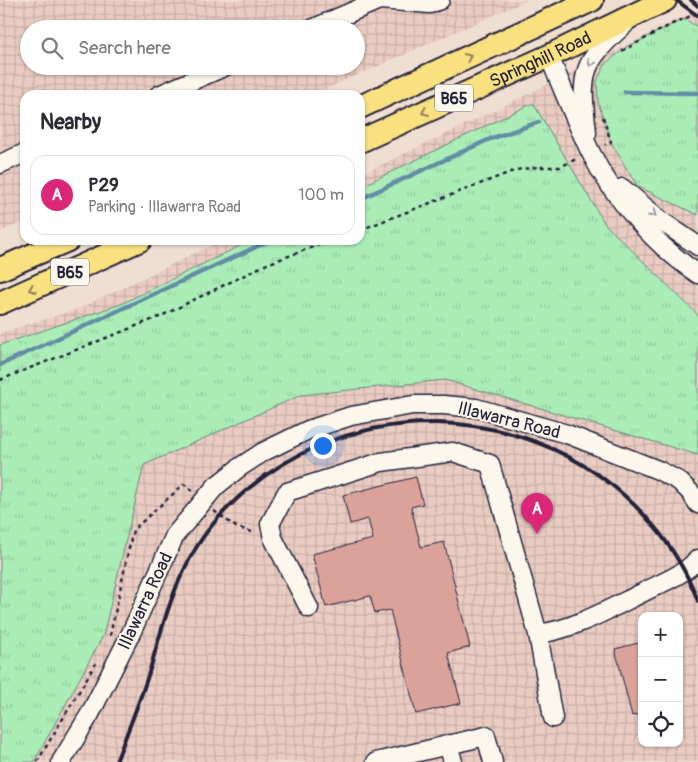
<!DOCTYPE html>
<html lang="en">
<head>
<meta charset="utf-8">
<style>
	body { margin:0; font-family:Pangolin,sans-serif; background:#f2f2f3; color:#2b2b33 }
	.controls { position:absolute; right:15px; bottom:15px; display:grid; overflow:hidden; border-radius:10px; box-shadow:0 1px 4px #0004 }
	.controls button { width:45px; height:45px; display:grid; place-items:center; padding:0; border:0; border-bottom:1px solid #e1e1e2; background:#fff; color:#2b2b33; font:25px sans-serif }
	.you { position:absolute; left:322px; top:445px; width:18px; height:18px; margin:-12px; border:4px solid #fff; border-radius:50%; background:#1a73e8; box-shadow:0 0 0 8px #1a73e833 }
	.badge { display:grid; place-items:center; width:32px; height:32px; border-radius:50%; background:#db2777; color:#fff; font-size:16px; font-weight:700 }
	.pin { position:absolute; translate:-50% -41px; filter:drop-shadow(0 1px 2px #0008) }
	.pin::after { content:''; position:absolute; top:26px; width:18px; height:15px; background:inherit; clip-path:polygon(0 0,100% 0,50% 100%) }
	.list { margin:0; padding:0; list-style:none }
	h2 { display:flex; justify-content:space-between; align-items:center; height:65px; margin:0; padding:0 20px; font-size:21px }
	h2 small { font-size:16px; font-weight:400; color:#7c7c81 }
	.list li { display:grid; grid-template-columns:32px 1fr auto; gap:15px; align-items:center; box-sizing:border-box; height:80px; margin:0 10px 10px; padding:0 10px; border:1px solid #e1e1e2; border-radius:15px }
	.list b { display:block; font-size:19px; white-space:nowrap }
	.list p { margin:0; font-size:16px; white-space:nowrap; color:#7c7c81 }
	.list em { font-size:16px; font-style:normal; color:#7c7c81 }
	.icon { flex:none; width:28px; height:28px; fill:none; stroke:currentColor; stroke-width:2; stroke-linecap:round; stroke-linejoin:round }
	.map { position:relative; flex:none; width:698px; height:762px; overflow:hidden }
	.search { position:absolute; background:#fff; box-shadow:0 1px 4px #0004; left:20px; top:20px; width:345px; height:55px; display:flex; align-items:center; gap:12px; box-sizing:border-box; padding:0 18px; border-radius:28px; color:#7c7c81; font-size:19px }
	.panel { position:absolute; background:#fff; box-shadow:0 1px 4px #0004; left:20px; top:90px; width:345px; height:155px; border-radius:15px }
	.map>svg:first-child { display:block }
</style>
</head>
<body>
<div class="map">
<svg width="698" height="762" viewBox="0 0 698 762">
	<defs>
		<pattern id="industrial-grid" width="8" height="8" patternUnits="userSpaceOnUse" patternTransform="scale(1.25)"><rect width="8" height="8" fill="#eaccc2"/><path d="M0 4h8M4 0v8" fill="none" stroke="#c8afa8"/></pattern>
		<pattern id="grass-tufts" width="24" height="20" patternUnits="userSpaceOnUse" patternTransform="scale(1.25)"><rect width="24" height="20" fill="#abedb7"/><path d="M3 7l-1-3M5 7V3M7 7l1-3M15 17l-1-3M17 17v-4M19 17l1-3" fill="none" stroke="#93cb9e"/></pattern>
	</defs>
	<rect width="100%" height="100%" fill="#f1ded3"/>
	<filter id="ink" filterUnits="userSpaceOnUse"><feTurbulence type="fractalNoise" baseFrequency=".02" numOctaves="2"/><feDisplacementMap in="SourceGraphic" scale="10" xChannelSelector="R" yChannelSelector="G"/><feConvolveMatrix kernelMatrix="1 2 1 2 8 2 1 2 1" color-interpolation-filters="sRGB"/></filter>
	<g filter="url(#ink)">
		<!-- industrial -->
		<path fill="url(#industrial-grid)" fill-rule="evenodd" d="M0 0H528L312 95H25V221L0 232ZM29 29H356V66H29Z
			M698 10V762H0V333L78 309 223 240H360V175L502 107ZM642 616H679V743H642Z"/>
		<!-- grass -->
		<path fill="url(#grass-tufts)" stroke="#668879" d="M684 19 698 27V215L637 186 611 142 598 102 597 81 606 63 627 47Z
			M533 103 605 224 698 315V455L445 380 301 395 144 465 103 636 34 762H0V345L121 304 252 240H360V187Z"/>
		<g fill="none" stroke-linecap="round" stroke-linejoin="round">
			<!-- stream -->
			<path stroke="#628da6" stroke-width="4.5" d="M625 92 698 93
				M360 199 490 139 539 122
				M0 365 271 240"/>
		</g>
		<!-- building -->
		<path fill="#dba29a" stroke="#22223b" d="M416 477 423 504 411 507 421 547 444 542 470 647 448 653 461 703 416 714 390 610 375 613 370 596 326 607 312 554 373 539 368 519 350 524 343 495Z
			M642 642V713L632 716 615 649Z"/>
		<g fill="none" stroke-linecap="round" stroke-linejoin="round">
			<!-- minor casing -->
			<g stroke="#22223b" stroke-width="21">
				<path id="minor" d="M312 29 379 0 430 4 440 0
					M549 56C562 87 575 120 590 151 612 197 656 246 698 274
					M159 95 226 66
					M587 133C585 111 579 81 591 61 600 46 613 35 625 24
					M0 164 25 153
					M622 188 664 223 698 246
					M309 608 273 538 270 524 287 492 381 462 453 452 490 464 538 634
					M553 718 538 634C575 629 609 609 642 593 661 583 684 575 698 559
					M448 744 453 762
					M61 762 90 714 131 633 175 535 216 486 240 467 263 452 308 430 351 416 413 405H444L476 408 567 434 658 470 679 481 691 493 698 504
					M376 762 486 736 493 762"/>
			</g>
			<!-- major casing -->
			<g stroke="#22223b" stroke-width="26">
				<g id="major">
					<path d="M360 107 592 0"/>
					<path id="s1" d="M360 141 549 56 665 0"/>
					<path d="M0 269 68 240"/>
					<path d="M0 303 140 240"/>
				</g>
			</g>
			<!-- path -->
			<path stroke="#22223b" stroke-width="2.5" stroke-dasharray="4 4" stroke-linecap="butt" d="M622 51 672 24 698 13
				M603 117 611 142 605 145
				M360 230 516 170 537 167H560L576 159
				M0 380 159 317 267 264 332 240
				M214 511 236 527 255 533
				M110 636 133 530 184 484 192 491
				M37 762 96 663"/>
			<!-- minor -->
			<use href="#minor" stroke="#fbf7ec" stroke-width="18"/>
			<!-- major -->
			<use href="#major" stroke="#fae180" stroke-width="22"/>
			<!-- rail -->
			<path stroke="#22223b" stroke-width="4" d="M676 0 698 16
				M691 0 698 6
				M116 762C128 730 141 699 151 666 166 612 181 559 219 517 335 388 541 393 652 524 672 547 687 572 698 601"/>
		</g>
		<!-- one-way arrows -->
		<defs><path id="oneway-chevron" d="M-2-3.5L2.5 0L-2 3.5" fill="none" stroke-width="1.6" stroke-linecap="round" stroke-linejoin="round" transform="scale(1.25)"/></defs>
		<g stroke="#8e825e">
			<use href="#oneway-chevron" transform="translate(468 57) rotate(-24)"/>
			<use href="#oneway-chevron" transform="translate(425 112) rotate(156)"/>
			<use href="#oneway-chevron" transform="translate(32 289) rotate(156)"/>
		</g>
		<g stroke="#99979c">
			<use href="#oneway-chevron" transform="translate(591 63) rotate(116)"/>
			<use href="#oneway-chevron" transform="translate(653 214) rotate(39)"/>
		</g>
	</g>
	<g text-anchor="middle" stroke-width="4" stroke-linejoin="round" paint-order="stroke">
		<!-- shield labels -->
		<g fill="#fbf7ec" stroke="#636270" stroke-width="1">
			<rect x="435" y="84.5" width="38" height="27" rx="4"/>
			<rect x="51" y="258.5" width="38" height="27" rx="4"/>
		</g>
		<g font-size="16" font-weight="bold" fill="#22223b">
			<text x="454" y="104">B65</text>
			<text x="70" y="278">B65</text>
		</g>
		<!-- street labels -->
		<g font-size="18" fill="#22223b" stroke="#fbf7ec">
			<text dy="6" stroke="none"><textPath href="#s1" startOffset="198">Springhill Road</textPath></text>
			<text transform="translate(509 420) rotate(14)" y="6">Illawarra Road</text>
			<text transform="translate(145 601) rotate(-65)" y="6">Illawarra Road</text>
		</g>
	</g>
</svg>
<div class="controls">
<button>+</button>
<button>−</button>
<button><svg class="icon" aria-label="locate" viewBox="0 0 24 24"><circle cx="12" cy="12" r="6"/><path d="M12 2v4M12 18v4M2 12h4M18 12h4"/></svg></button>
</div>
<div class="you"></div>
<div class="pin badge" style="left:537px;top:534px">A</div>
<div class="search"><svg class="icon" aria-label="search" viewBox="0 0 24 24"><circle cx="10" cy="10" r="6"/><path d="M15 15l6 6"/></svg>Search here</div>
<section class="panel">
<h2>Nearby<small></small></h2>
<ul class="list">
<li><span class="badge">A</span><div><b>P29</b><p>Parking · Illawarra Road</p></div><em>100 m</em></li>
</ul>
</section>
</div>
</body>
</html>
